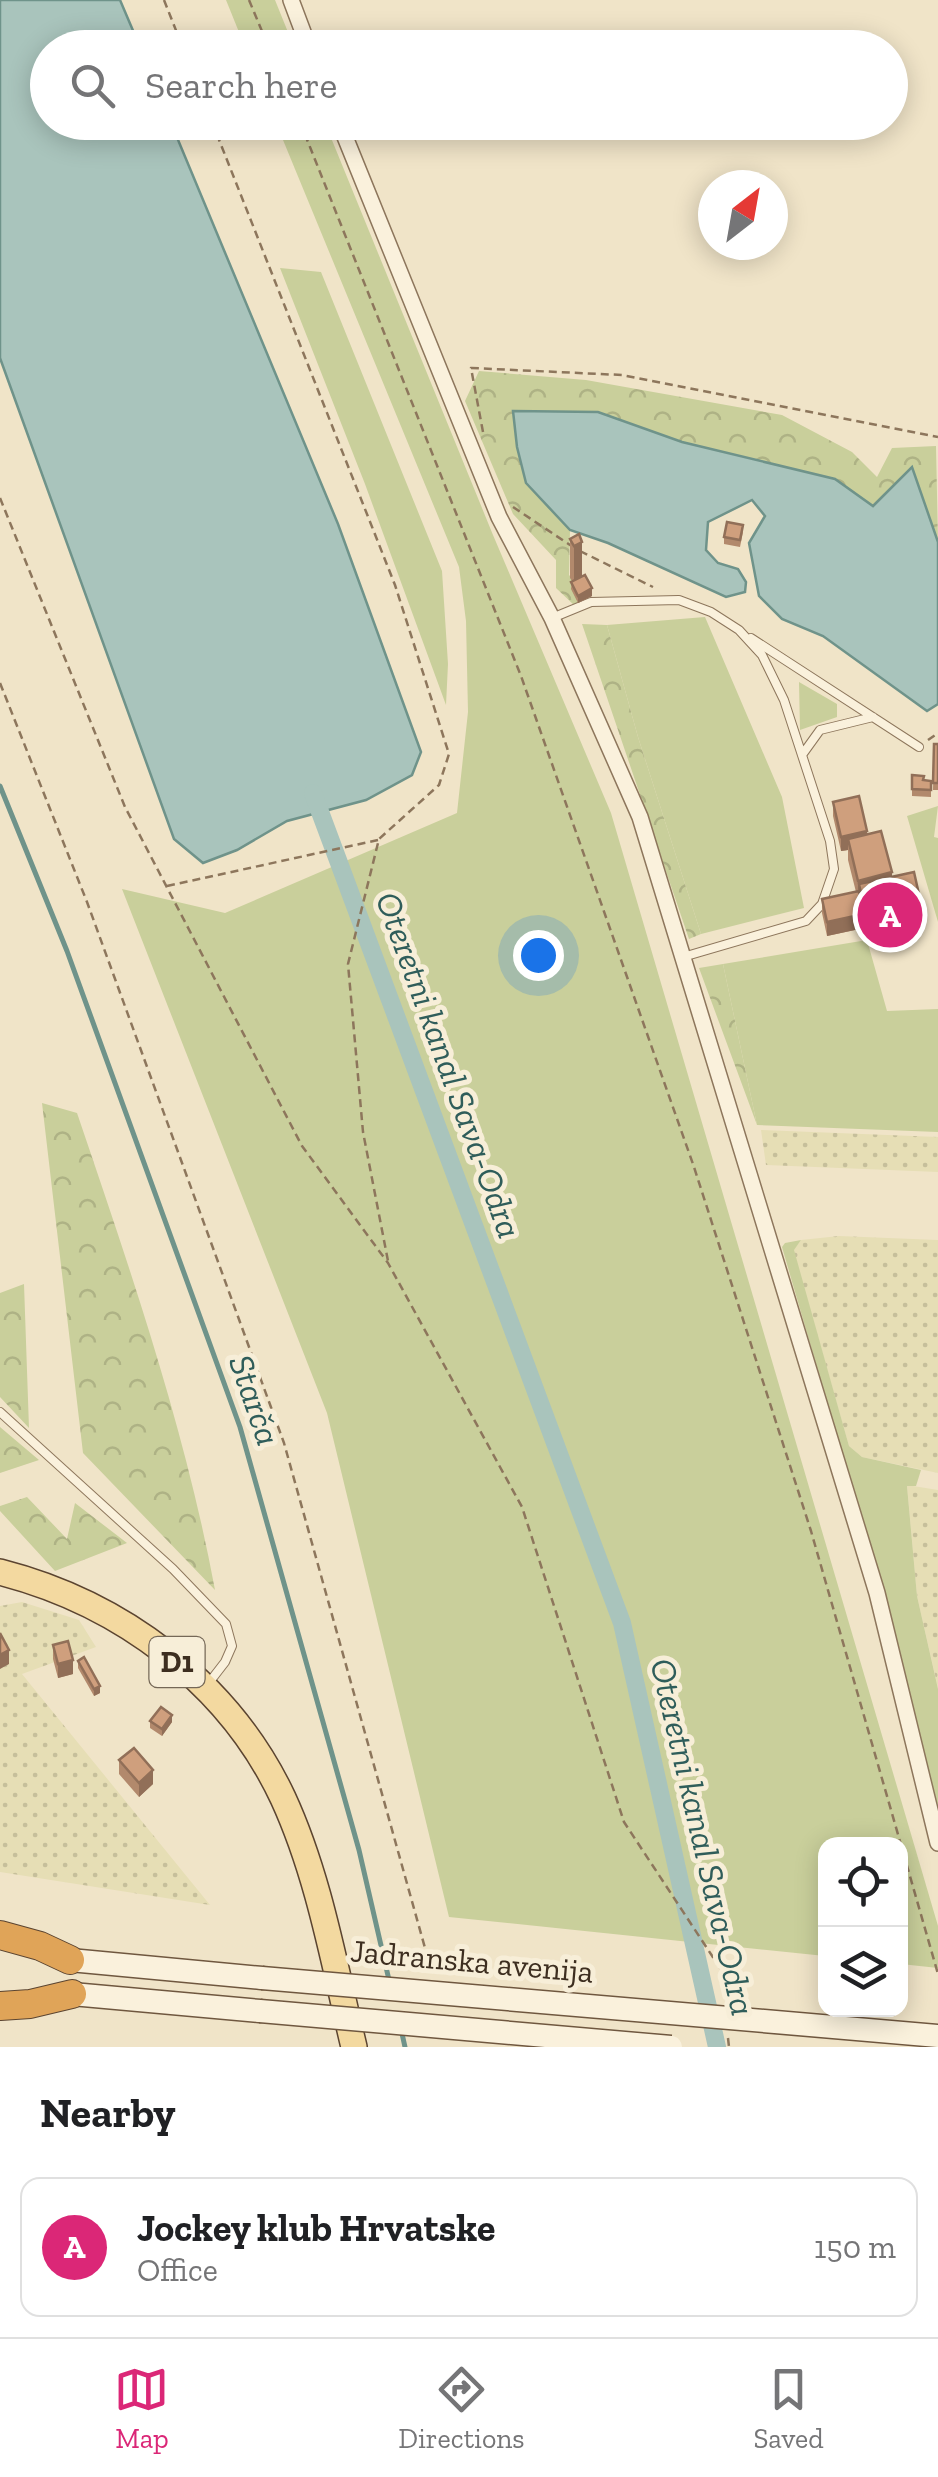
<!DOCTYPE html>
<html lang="en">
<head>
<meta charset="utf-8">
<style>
	body { margin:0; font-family:"Zilla Slab",serif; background:#f2f2f2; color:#202124 }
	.controls { position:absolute; right:30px; bottom:30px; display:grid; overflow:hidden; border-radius:20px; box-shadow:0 5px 25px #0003 }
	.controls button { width:90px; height:90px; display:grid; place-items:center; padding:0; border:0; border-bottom:2px solid #e0e0e0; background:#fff; color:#202124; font:50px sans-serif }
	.compass { position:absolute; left:698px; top:170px; width:90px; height:90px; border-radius:50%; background:#fff; box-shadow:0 5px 25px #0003; rotate:31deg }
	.you { position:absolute; left:538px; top:955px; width:35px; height:35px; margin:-25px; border:8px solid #fff; border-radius:50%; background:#1a73e8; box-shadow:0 0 0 15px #1a73e833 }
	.badge { display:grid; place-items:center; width:65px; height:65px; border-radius:50%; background:#db2777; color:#fff; font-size:32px; font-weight:700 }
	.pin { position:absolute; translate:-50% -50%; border:5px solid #fff; box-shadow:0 2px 10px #0006 }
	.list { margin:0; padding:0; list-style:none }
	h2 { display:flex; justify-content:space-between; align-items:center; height:130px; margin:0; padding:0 40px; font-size:42px }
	h2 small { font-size:32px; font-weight:400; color:#757577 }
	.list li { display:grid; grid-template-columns:65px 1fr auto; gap:30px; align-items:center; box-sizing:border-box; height:140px; margin:0 20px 20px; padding:0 20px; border:2px solid #e0e0e0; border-radius:20px }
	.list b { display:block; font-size:38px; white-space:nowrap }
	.list p { margin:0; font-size:32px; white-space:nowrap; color:#757577 }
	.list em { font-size:32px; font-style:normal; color:#757577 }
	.icon { flex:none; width:55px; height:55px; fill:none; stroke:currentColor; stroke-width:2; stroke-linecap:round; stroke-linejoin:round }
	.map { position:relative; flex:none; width:938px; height:2047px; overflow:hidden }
	.search { position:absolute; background:#fff; box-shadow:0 5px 25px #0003; left:30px; right:30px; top:30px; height:110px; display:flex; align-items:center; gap:25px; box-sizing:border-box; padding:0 35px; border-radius:55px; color:#757577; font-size:38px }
	.sheet { height:290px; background:#fff }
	nav { display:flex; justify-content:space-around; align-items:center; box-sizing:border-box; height:140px; border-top:2px solid #e0e0e0; background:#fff; font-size:28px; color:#757577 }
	nav a { display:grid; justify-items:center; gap:5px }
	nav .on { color:#db2777 }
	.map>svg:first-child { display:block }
</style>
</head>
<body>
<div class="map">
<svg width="938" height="2047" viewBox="0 0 938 2047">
	<defs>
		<pattern id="farmland-dots" width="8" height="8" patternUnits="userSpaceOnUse" patternTransform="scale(2.5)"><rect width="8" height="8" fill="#e6deb5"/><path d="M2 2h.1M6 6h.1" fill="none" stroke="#c6bf9b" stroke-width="1.8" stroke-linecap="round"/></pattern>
		<pattern id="forest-crowns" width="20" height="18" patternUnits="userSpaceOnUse" patternTransform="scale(2.5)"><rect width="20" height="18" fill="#c9cf9b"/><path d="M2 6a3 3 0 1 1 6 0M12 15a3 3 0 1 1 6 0" fill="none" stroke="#aeb285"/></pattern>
	</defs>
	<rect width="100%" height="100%" fill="#f0e4c8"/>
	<!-- farmland -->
	<path fill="url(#farmland-dots)" d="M761 1130 938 1137V1172L766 1165Z
		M839 1236 938 1240V1473L862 1457 849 1446 793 1250 801 1240Z
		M907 1485 938 1490V1688L917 1596Z
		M22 1602 79 1620 96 1647 22 1674 210 1905 0 1872V1606Z"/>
	<!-- green -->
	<path fill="#c9cf9b" d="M226 0H275L294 47H245Z
		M276 123H325L493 535 611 813 938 1926V1968L901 1964 900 1844H826L825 1956 449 1917 327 1413 122 889 225 913 457 813 468 712 466 621 459 567Z
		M280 268 321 272 442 571 448 664 446 705 365 484Z
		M705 617 782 797 804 908 701 934 638 737 607 625Z
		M799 682 837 704V717L800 730Z
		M938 806 934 837 938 838V922L907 816Z
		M867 940 887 1011 938 1009V1132L757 1125 723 964Z
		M801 1240 794 1250 849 1446 862 1457 921 1470 916 1486H907L917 1596 938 1689V1806L848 1474 782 1247 785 1243Z"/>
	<!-- forest -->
	<path fill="url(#forest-crowns)" d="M479 371 586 380 782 415 852 452 877 477 892 448 936 446 938 542 912 467 873 507 835 479 682 442 598 412 514 411 517 447 526 483 570 530 569 575 588 594 575 606 556 588V560L513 514 465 401Z
		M582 624 607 625 638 737 701 934 689 939Z
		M723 964 757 1125 699 968Z
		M42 1103 77 1113C130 1269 185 1428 215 1590L83 1453Z
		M24 1284 29 1428 0 1397V1293Z
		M0 1427 39 1460 0 1473Z
		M27 1497 67 1539 75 1503 127 1543 55 1571 0 1511V1506Z"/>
	<!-- water -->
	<path fill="#a9c4bc" stroke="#6f938a" stroke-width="2.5" d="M0 0H120L140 47 48 48V122L171 123 338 524 421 752 412 775 366 800 287 821 237 850 203 863 174 839 0 358Z
		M513 411 598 412 682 442 835 479 873 506 912 467 938 542V704L927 711 823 636 782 619 759 596 749 543 765 516 752 500 708 522 706 550 718 563 738 569 746 582 745 592 726 597 608 543 570 530 526 483 517 447Z"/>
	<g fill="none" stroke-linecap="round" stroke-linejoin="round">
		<!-- stream -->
		<path stroke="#6f938a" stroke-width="5" d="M0 786 67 951 240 1427 359 1850 389 1980
			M401 2029 405 2047"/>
		<!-- canal -->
		<path stroke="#a9c4bc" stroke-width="18" d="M313 793 622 1623 717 2047"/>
		<!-- service casing -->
		<g stroke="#8d765c" stroke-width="10">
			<path id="service" d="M552 618 591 602 679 600 711 612 739 630 762 655 784 700 830 841 834 869 822 904 806 921 683 957
				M751 638 919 747
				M802 755 820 730 873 717
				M0 1412 173 1569 226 1624 232 1646 225 1662 208 1684"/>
		</g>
		<!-- minor casing -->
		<g stroke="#8d765c" stroke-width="18">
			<path id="minor" d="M291 0 309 48
				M339 122 499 517 552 618 640 817 877 1593 938 1843"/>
		</g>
		<!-- secondary casing -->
		<g stroke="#6f573f" stroke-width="25">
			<path id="secondary" d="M70 1960 262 1978
				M72 1994 260 2011"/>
		</g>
		<!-- primary casing -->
		<g stroke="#5b4430" stroke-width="28">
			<path id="primary" d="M0 1572C121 1603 229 1683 283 1798 319 1876 334 1964 354 2047"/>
		</g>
		<!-- motorway casing -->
		<g stroke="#5b4430" stroke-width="30">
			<path id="motorway" d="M0 1935 40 1946 70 1960
				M0 2006 30 2004 72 1994"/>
		</g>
		<!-- path -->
		<path stroke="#8d765c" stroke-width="2.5" stroke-dasharray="8 5" stroke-linecap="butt" d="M164 0 183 48
			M249 0 269 48
			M212 122 395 585 449 754 439 785 379 839 348 964 363 1132 388 1261
			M300 122 521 676 694 1167 811 1531 938 1974
			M483 432 471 368 622 375 938 437
			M0 498 125 807 302 1146 388 1263 522 1507 624 1822 724 1974 726 2000
			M513 507 573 547
			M580 551 653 587
			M0 683 87 902 284 1443 432 1973
			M928 740 938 733
			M167 886 378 840
			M728 2038 729 2047"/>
		<!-- service -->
		<use href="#service" stroke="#faf1dc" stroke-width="8"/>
		<!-- minor -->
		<use href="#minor" stroke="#faf1dc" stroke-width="15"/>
		<!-- secondary -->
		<use href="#secondary" stroke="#faf1dc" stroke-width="22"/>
		<!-- primary -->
		<use href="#primary" stroke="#f3d9a0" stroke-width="25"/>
		<!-- motorway -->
		<use href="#motorway" stroke="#e0a458" stroke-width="28"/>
		<!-- secondary-bridge casing -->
		<g stroke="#6f573f" stroke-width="25" stroke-linecap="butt">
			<path id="secondary-bridge" d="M262 1978 938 2036
				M260 2011 671 2047"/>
		</g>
		<!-- secondary-bridge -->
		<use href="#secondary-bridge" stroke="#faf1dc" stroke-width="22"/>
	</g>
	<!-- wall -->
	<path fill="#b2896c" d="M743 532 740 547 724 544V537Z
		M579 534 582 576 592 596 578 603 571 589 572 581 570 578V539Z
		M934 744H938V790H933Z
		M912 775 923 780 931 781V797L912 796Z
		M833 802 867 834 922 928 881 937 878 925 827 936 822 913V899L856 892 848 860V850L841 851 833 816Z
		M53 1645 73 1674 58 1678 53 1659Z
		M78 1661 100 1693 94 1696 78 1668Z
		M150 1721 172 1722 162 1736 150 1728Z
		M119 1760 153 1784 139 1797 119 1774Z"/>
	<!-- shaded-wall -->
	<path fill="#916f58" d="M582 542V581L574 585V546Z
		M592 588V596L578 603V596Z
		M867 831V845L848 839V850L841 851V837Z
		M892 872V893L859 884 858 901V881Z
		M878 904V925L827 936V922L864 914V907Z
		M922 908V928L881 937V917Z
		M9 1650V1664L0 1669V1655Z
		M73 1660V1674L58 1678V1664Z
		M100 1686V1693L94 1696V1689Z
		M172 1715V1722L162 1736V1729Z
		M153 1770V1784L139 1797V1783Z"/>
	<!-- building -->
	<path fill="#cf9f7d" stroke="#916f58" stroke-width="2.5" d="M727 522 743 525 740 540 724 537Z
		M579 534 582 542 574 546 570 539Z
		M585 575 592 588 578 596 571 582Z
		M934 744H938V783H933Z
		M912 775 924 776 923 780 931 781V790L912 789Z
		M859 796 867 831 841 837 833 802Z
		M881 831 892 872 858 881 848 839Z
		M914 872 922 908 881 917 878 904 864 907 859 884Z
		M859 891 864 914 827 922 822 899Z
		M0 1633 9 1650 0 1655Z
		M68 1641 73 1660 58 1664 53 1645Z
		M84 1657 100 1686 94 1689 78 1661Z
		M161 1707 172 1715 162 1729 150 1721Z
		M134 1748 153 1770 139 1783 119 1760Z"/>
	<g text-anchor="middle" stroke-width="10" stroke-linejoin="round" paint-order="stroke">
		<!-- shield labels -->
		<rect fill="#f7eed8" stroke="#756857" stroke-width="2.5" x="149.5" y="1637" width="55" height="50" rx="8"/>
		<g font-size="30" font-weight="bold" fill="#3d2e20">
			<text x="177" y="1672">D1</text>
		</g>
		<!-- street labels -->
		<g font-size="32" fill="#3d2e20" stroke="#f7eed8">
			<text transform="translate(472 1961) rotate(5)" y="11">Jadranska avenija</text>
		</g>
		<!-- water labels -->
		<g font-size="35" font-style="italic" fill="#2f5d5a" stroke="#f7eed8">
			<text transform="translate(449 1065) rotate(70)" y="12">Oteretni kanal Sava-Odra</text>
			<text transform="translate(255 1400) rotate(71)" y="12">Starča</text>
			<text transform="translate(703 1837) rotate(77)" y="12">Oteretni kanal Sava-Odra</text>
		</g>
	</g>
</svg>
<div class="controls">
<button><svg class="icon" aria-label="locate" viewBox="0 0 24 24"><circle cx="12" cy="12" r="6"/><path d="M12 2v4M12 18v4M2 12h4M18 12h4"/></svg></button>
<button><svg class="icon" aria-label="layers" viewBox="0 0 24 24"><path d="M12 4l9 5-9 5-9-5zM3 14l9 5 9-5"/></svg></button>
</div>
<svg class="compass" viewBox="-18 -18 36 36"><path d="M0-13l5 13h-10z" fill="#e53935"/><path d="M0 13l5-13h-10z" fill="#757577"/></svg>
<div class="you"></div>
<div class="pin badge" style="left:890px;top:915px">A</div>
<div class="search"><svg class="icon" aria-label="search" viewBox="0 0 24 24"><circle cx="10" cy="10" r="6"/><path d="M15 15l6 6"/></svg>Search here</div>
</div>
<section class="sheet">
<h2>Nearby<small></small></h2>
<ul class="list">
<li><span class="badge">A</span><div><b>Jockey klub Hrvatske</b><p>Office</p></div><em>150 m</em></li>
</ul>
</section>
<nav>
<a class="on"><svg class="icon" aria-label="map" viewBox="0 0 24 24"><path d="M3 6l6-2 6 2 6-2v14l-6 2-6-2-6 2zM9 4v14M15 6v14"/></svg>Map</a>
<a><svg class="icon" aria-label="directions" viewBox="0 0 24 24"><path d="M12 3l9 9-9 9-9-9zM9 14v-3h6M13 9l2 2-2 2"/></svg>Directions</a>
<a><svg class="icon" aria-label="saved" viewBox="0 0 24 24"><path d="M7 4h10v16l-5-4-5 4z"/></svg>Saved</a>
</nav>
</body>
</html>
